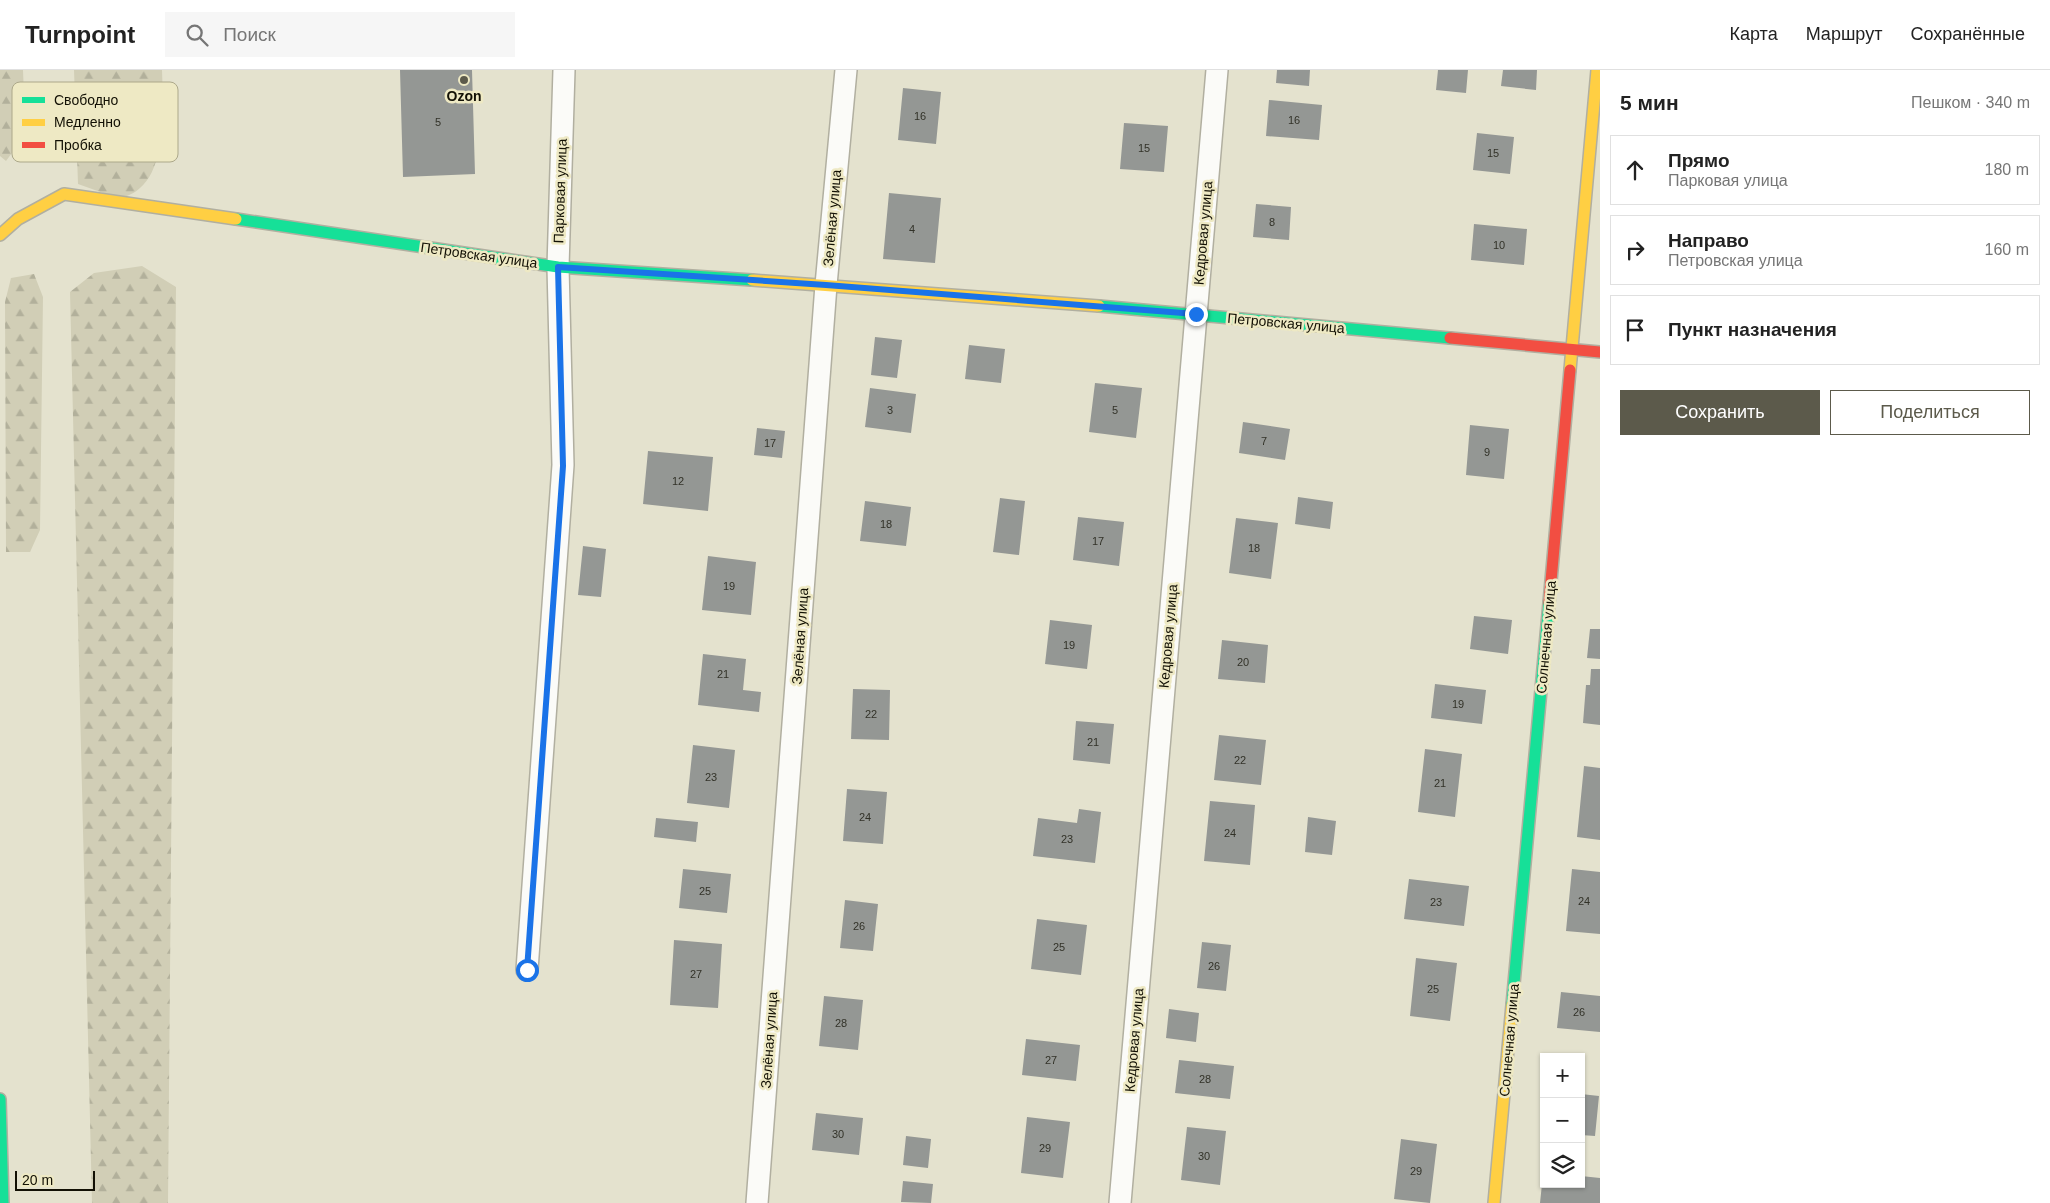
<!DOCTYPE html>
<html lang="ru">
<head>
<meta charset="utf-8">
<style>
	body { margin:0; font-family:Helvetica,sans-serif; background:#f6f6f6; color:#222 }
	.controls { position:absolute; right:15px; bottom:15px; display:grid; overflow:hidden; border-radius:0px; box-shadow:0 1px 4px #0004 }
	.controls button { width:45px; height:45px; display:grid; place-items:center; padding:0; border:0; border-bottom:1px solid #e0e0e0; background:#fff; color:#222; font:25px sans-serif }
	.scale { position:absolute; left:15px; bottom:12px; width:80px; box-sizing:border-box; padding-left:5px; border:2px solid #121004; border-top:0; font-size:14px; line-height:18px; white-space:nowrap; color:#121004; -webkit-text-stroke:4px #eee9c4; paint-order:stroke }
	.stop { position:absolute; width:15px; height:15px; margin:-11px; border:4px solid #1a73e8; border-radius:50%; background:#fff }
	.stop.end { background:#1a73e8; border-color:#fff; box-shadow:0 1px 5px #0008 }
	.list { margin:0; padding:0; list-style:none }
	h2 { display:flex; justify-content:space-between; align-items:center; height:65px; margin:0; padding:0 20px; font-size:21px }
	h2 small { font-size:16px; font-weight:400; color:#767676 }
	.list li { display:grid; grid-template-columns:32px 1fr auto; gap:15px; align-items:center; box-sizing:border-box; height:70px; margin:0 10px 10px; padding:0 10px; border:1px solid #e0e0e0; border-radius:0px }
	.list b { display:block; font-size:19px; white-space:nowrap }
	.list p { margin:0; font-size:16px; white-space:nowrap; color:#767676 }
	.list em { font-size:16px; font-style:normal; color:#767676 }
	.actions { display:flex; gap:10px; padding:15px 20px }
	.actions a { flex:1; padding:11px 0; border:1px solid #5c5a4b; border-radius:0px; text-align:center; font-size:18px; color:#5c5a4b }
	.actions .main { background:#5c5a4b; color:#fff }
	.icon { flex:none; width:28px; height:28px; fill:none; stroke:currentColor; stroke-width:2; stroke-linecap:round; stroke-linejoin:round }
	.map { position:relative; flex:none; width:1600px; height:1133px; overflow:hidden }
	header { display:flex; align-items:center; gap:30px; box-sizing:border-box; height:70px; padding:0 25px; background:#fff; border-bottom:1px solid #e0e0e0 }
	header strong { font-size:24px }
	nav { display:flex; gap:28px; margin-inline-start:auto; font-size:18px }
	.search { width:350px; height:45px; background:#f6f6f6; display:flex; align-items:center; gap:12px; box-sizing:border-box; padding:0 18px; border-radius:0px; color:#767676; font-size:19px }
	main { display:flex }
	aside { flex:1; background:#fff }
	.map>svg:first-child { display:block }
</style>
</head>
<body>
<header>
<strong>Turnpoint</strong>
<div class="search"><svg class="icon" aria-label="search" viewBox="0 0 24 24"><circle cx="10" cy="10" r="6"/><path d="M15 15l6 6"/></svg>Поиск</div>
<nav><a>Карта</a><a>Маршрут</a><a>Сохранённые</a></nav>
</header>
<main>
<div class="map">
<svg width="1600" height="1133" viewBox="0 0 1600 1133">
	<defs>
		<pattern id="forest-firs" width="22" height="20" patternUnits="userSpaceOnUse" patternTransform="scale(1.25)"><rect width="22" height="20" fill="#d1ceb6"/><path d="M5 1l3.5 6h-7zM16 11l3.5 6h-7z" fill="#b2b09b"/></pattern>
	</defs>
	<rect width="100%" height="100%" fill="#e4e2ce"/>
	<!-- forest -->
	<path fill="url(#forest-firs)" d="M0 0H23L25 49 20 72 6 91 0 86Z
		M74 0H162C163 31 167 96 140 118 135 123 127 126 120 129L78 114Z
		M142 196 176 217 168 1133H92L70 222 94 203Z
		M34 204 43 227 40 460 30 482H6L5 232 11 208Z"/>
	<!-- building -->
	<path fill="#949794" d="M400 0H472L475 104 403 107Z
		M1277 0H1310L1309 16 1276 13Z
		M1438 0H1468L1466 23 1436 20Z
		M1503 0H1537L1536 20 1501 16Z
		M903 18 941 22 936 74 898 70Z
		M1269 30 1322 35 1319 70 1266 66Z
		M1124 53 1168 56 1164 102 1120 99Z
		M1477 63 1514 67 1510 104 1473 100Z
		M889 123 941 128 935 193 883 189Z
		M1256 134 1291 137 1289 170 1253 167Z
		M1474 154 1527 159 1524 195 1471 190Z
		M875 267 902 270 897 308 871 305Z
		M969 275 1005 279 1001 313 965 309Z
		M1095 313 1142 318 1136 368 1089 362Z
		M870 318 916 324 911 363 865 357Z
		M1243 352 1290 359 1285 390 1239 383Z
		M1470 355 1509 359 1504 409 1466 405Z
		M757 358 785 361 782 388 754 385Z
		M648 381 713 387 708 441 643 434Z
		M1298 427 1333 432 1330 459 1295 454Z
		M1000 428 1025 431 1019 485 993 482Z
		M865 431 911 437 906 476 860 471Z
		M1078 447 1124 452 1119 496 1073 490Z
		M1236 448 1278 453 1271 509 1229 503Z
		M583 476 606 479 601 527 578 525Z
		M708 486 756 492 751 545 702 540Z
		M1474 546 1512 550 1508 584 1470 579Z
		M1050 550 1092 555 1087 599 1045 594Z
		M1590 559H1600V589L1587 588Z
		M1222 570 1268 575 1265 613 1218 609Z
		M703 584 746 589 743 620 761 622 759 642 698 635Z
		M1591 599H1600V655L1583 653 1586 615H1590Z
		M1435 614 1486 620 1482 654 1431 648Z
		M853 619 890 620 889 670 851 669Z
		M1076 651 1114 654 1110 694 1073 690Z
		M1219 665 1266 670 1261 715 1214 710Z
		M693 675 735 680 729 738 687 733Z
		M1425 679 1462 684 1455 747 1418 742Z
		M1584 696 1600 698V770L1577 767Z
		M847 719 887 722 883 774 843 771Z
		M1210 731 1255 735 1250 795 1204 791Z
		M1079 739 1101 742 1095 793 1033 786 1038 748 1077 753Z
		M1308 747 1336 751 1332 785 1305 782Z
		M656 748 698 752 696 772 654 767Z
		M683 799 731 804 727 843 679 838Z
		M1572 799 1600 802V864L1566 861Z
		M1409 809 1469 816 1464 856 1404 849Z
		M845 830 878 834 873 881 840 878Z
		M1037 849 1087 855 1081 905 1031 899Z
		M674 870 722 874 718 938 670 935Z
		M1202 872 1231 875 1226 921 1197 918Z
		M1416 888 1457 893 1450 951 1410 946Z
		M1561 922 1600 926V962L1557 958Z
		M824 926 863 930 858 980 819 976Z
		M1169 939 1199 943 1196 972 1166 968Z
		M1026 969 1080 975 1076 1011 1022 1005Z
		M1179 990 1234 996 1230 1029 1175 1023Z
		M1581 1024 1599 1026 1595 1066 1581 1065Z
		M816 1043 863 1048 859 1085 812 1080Z
		M1027 1047 1070 1052 1063 1108 1021 1103Z
		M1187 1057 1226 1061 1220 1115 1181 1110Z
		M906 1066 931 1069 928 1098 903 1095Z
		M1401 1069 1437 1074 1430 1133 1394 1129Z
		M1581 1106 1600 1108V1133H1540L1542 1114H1581Z
		M903 1111 933 1114 931 1133 901 1132Z"/>
	<g fill="none" stroke-linecap="round" stroke-linejoin="round">
		<!-- street casing -->
		<g stroke="#b1afa0" stroke-width="24">
			<path id="street" d="M527 900 563 395 558 197 564 0
				M757 1133 826 215 846 0
				M1120 1133 1217 0"/>
		</g>
		<!-- fast casing -->
		<g stroke="#b1afa0" stroke-width="14">
			<path id="fast" d="M236 149 558 197 752 210
				M1099 236 1450 268
				M1512 935 1549 533
				M0 1029 3 1133"/>
		</g>
		<!-- slow casing -->
		<g stroke="#b1afa0" stroke-width="14">
			<path id="slow" d="M0 165 18 149 64 124 236 149
				M752 210 1099 236
				M1570 300 1597 0
				M1494 1133 1512 935"/>
		</g>
		<!-- jam casing -->
		<g stroke="#b1afa0" stroke-width="14">
			<path id="jam" d="M1450 268 1600 282
				M1549 533 1570 300"/>
		</g>
		<!-- street -->
		<use href="#street" stroke="#fbfbf8" stroke-width="21"/>
		<!-- fast -->
		<use href="#fast" stroke="#16e098" stroke-width="11"/>
		<!-- slow -->
		<use href="#slow" stroke="#ffcf43" stroke-width="11"/>
		<!-- jam -->
		<use href="#jam" stroke="#f24e42" stroke-width="11"/>
	</g>
	<g fill="none" stroke-linecap="round" stroke-linejoin="round">
		<!-- route -->
		<path stroke="#1a73e8" stroke-width="6" d="M527 900 563 396 558 197 826 215 1196 244"/>
	</g>
	<!-- markers -->
	<circle fill="#5c5a4b" stroke="#eee9c4" stroke-width="2" cx="464" cy="10" r="5"/>
	<g text-anchor="middle" stroke-width="5" stroke-linejoin="round" paint-order="stroke">
		<!-- number labels -->
		<g font-size="11" fill="#323228">
			<text x="920" y="50">16</text>
			<text x="1294" y="54">16</text>
			<text x="438" y="56">5</text>
			<text x="1144" y="82">15</text>
			<text x="1493" y="87">15</text>
			<text x="1272" y="156">8</text>
			<text x="912" y="163">4</text>
			<text x="1499" y="179">10</text>
			<text x="890" y="344">3</text>
			<text x="1115" y="344">5</text>
			<text x="1264" y="375">7</text>
			<text x="770" y="377">17</text>
			<text x="1487" y="386">9</text>
			<text x="678" y="415">12</text>
			<text x="886" y="458">18</text>
			<text x="1098" y="475">17</text>
			<text x="1254" y="482">18</text>
			<text x="729" y="520">19</text>
			<text x="1069" y="579">19</text>
			<text x="1243" y="596">20</text>
			<text x="723" y="608">21</text>
			<text x="1458" y="638">19</text>
			<text x="871" y="648">22</text>
			<text x="1093" y="676">21</text>
			<text x="1240" y="694">22</text>
			<text x="711" y="711">23</text>
			<text x="1440" y="717">21</text>
			<text x="865" y="751">24</text>
			<text x="1230" y="767">24</text>
			<text x="1067" y="773">23</text>
			<text x="705" y="825">25</text>
			<text x="1584" y="835">24</text>
			<text x="1436" y="836">23</text>
			<text x="859" y="860">26</text>
			<text x="1059" y="881">25</text>
			<text x="1214" y="900">26</text>
			<text x="696" y="908">27</text>
			<text x="1433" y="923">25</text>
			<text x="1579" y="946">26</text>
			<text x="841" y="957">28</text>
			<text x="1051" y="994">27</text>
			<text x="1205" y="1013">28</text>
			<text x="838" y="1068">30</text>
			<text x="1045" y="1082">29</text>
			<text x="1204" y="1090">30</text>
			<text x="1416" y="1105">29</text>
		</g>
		<!-- poi labels -->
		<g font-size="14" font-weight="bold" fill="#121004" stroke="#eee9c4">
			<text x="464" y="31">Ozon</text>
		</g>
		<!-- street labels -->
		<g font-size="14" fill="#121004" stroke="#eee9c4">
			<text transform="translate(560 121) rotate(-88)" y="5">Парковая улица</text>
			<text transform="translate(832 148) rotate(-85)" y="5">Зелёная улица</text>
			<text transform="translate(1203 163) rotate(-85)" y="5">Кедровая улица</text>
			<text transform="translate(479 185) rotate(8)" y="5">Петровская улица</text>
			<text transform="translate(1286 253) rotate(5)" y="5">Петровская улица</text>
			<text transform="translate(800 566) rotate(-86)" y="5">Зелёная улица</text>
			<text transform="translate(1168 566) rotate(-85)" y="5">Кедровая улица</text>
			<text transform="translate(1546 567) rotate(-85)" y="5">Солнечная улица</text>
			<text transform="translate(769 970) rotate(-86)" y="5">Зелёная улица</text>
			<text transform="translate(1134 970) rotate(-85)" y="5">Кедровая улица</text>
			<text transform="translate(1509 970) rotate(-85)" y="5">Солнечная улица</text>
		</g>
	</g>
	<!-- legend -->
	<rect x="12" y="12" width="166" height="80" rx="8" fill="#eee9c4" stroke="#aca88a" stroke-width="1"/>
	<rect x="22" y="27" width="23" height="6" fill="#16e098"/>
	<rect x="22" y="49" width="23" height="7" fill="#ffcf43"/>
	<rect x="22" y="72" width="23" height="6" fill="#f24e42"/>
	<g font-size="14" fill="#121004">
		<text x="54" y="35">Свободно</text>
		<text x="54" y="57">Медленно</text>
		<text x="54" y="80">Пробка</text>
	</g>
</svg>
<div class="controls">
<button>+</button>
<button>−</button>
<button><svg class="icon" aria-label="layers" viewBox="0 0 24 24"><path d="M12 4l9 5-9 5-9-5zM3 14l9 5 9-5"/></svg></button>
</div>
<div class="scale">20 m</div>
<div class="stop" style="left:527px;top:900px"></div>
<div class="stop end" style="left:1196px;top:244px"></div>
</div>
<aside>
<h2>5 мин<small>Пешком · 340 m</small></h2>
<ul class="list">
<li><svg class="icon" aria-label="ahead" viewBox="0 0 24 24"><path d="M12 20V5M6 11l6-6 6 6"/></svg><div><b>Прямо</b><p>Парковая улица</p></div><em>180 m</em></li>
<li><svg class="icon" aria-label="right" viewBox="0 0 24 24"><path d="M7 20v-9h11M14 6l5 5-5 5"/></svg><div><b>Направо</b><p>Петровская улица</p></div><em>160 m</em></li>
<li><svg class="icon" aria-label="arrive" viewBox="0 0 24 24"><path d="M6 21V4h12l-3 4 3 4H6"/></svg><div><b>Пункт назначения</b></div></li>
</ul>
<div class="actions"><a class="main">Сохранить</a><a>Поделиться</a></div>
</aside>
</main>
</body>
</html>
